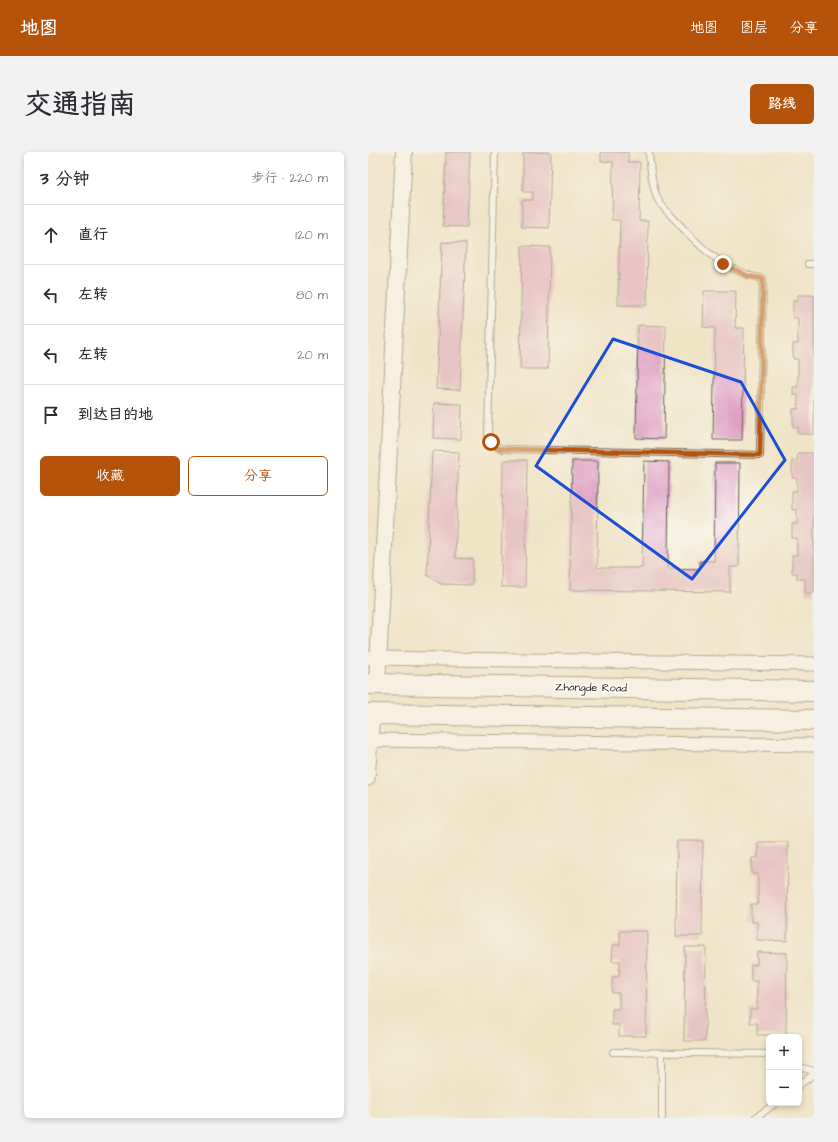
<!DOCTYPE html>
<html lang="zh">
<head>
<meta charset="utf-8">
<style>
	body { margin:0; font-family:"Architects Daughter","LXGW WenKai TC",sans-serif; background:#f2f2f3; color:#2b2b33 }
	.controls { position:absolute; right:12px; bottom:12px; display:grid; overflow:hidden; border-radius:6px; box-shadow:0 2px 6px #0003 }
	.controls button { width:36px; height:36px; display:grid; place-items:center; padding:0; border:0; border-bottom:1px solid #e1e1e2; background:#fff; color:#2b2b33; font:20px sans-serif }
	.stop { position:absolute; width:12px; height:12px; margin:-9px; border:3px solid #b45309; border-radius:50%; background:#fff }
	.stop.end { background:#b45309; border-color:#fff; box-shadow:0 1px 4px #0008 }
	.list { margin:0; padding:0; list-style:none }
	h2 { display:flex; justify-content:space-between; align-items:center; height:52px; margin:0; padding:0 16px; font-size:17px }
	h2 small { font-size:13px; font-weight:400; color:#7c7c81 }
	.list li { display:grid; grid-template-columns:26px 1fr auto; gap:12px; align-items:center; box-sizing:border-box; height:60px; padding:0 16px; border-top:1px solid #e1e1e2 }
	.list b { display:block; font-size:15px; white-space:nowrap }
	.list em { font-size:13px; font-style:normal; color:#7c7c81 }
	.actions { display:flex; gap:8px; padding:12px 16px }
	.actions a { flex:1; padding:9px 0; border:1px solid #b45309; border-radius:6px; text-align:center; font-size:14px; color:#b45309 }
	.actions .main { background:#b45309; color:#fff }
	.icon { flex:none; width:22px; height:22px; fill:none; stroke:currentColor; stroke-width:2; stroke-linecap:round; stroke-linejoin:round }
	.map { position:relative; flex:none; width:446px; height:966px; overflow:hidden; border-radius:6px }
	header { display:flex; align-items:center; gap:24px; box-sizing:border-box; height:56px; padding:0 20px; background:#b45309; color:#fff }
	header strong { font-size:19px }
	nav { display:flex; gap:22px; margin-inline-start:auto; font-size:14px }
	.intro { display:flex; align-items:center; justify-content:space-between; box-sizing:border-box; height:96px; padding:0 24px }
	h1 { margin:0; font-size:28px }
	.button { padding:10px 18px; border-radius:6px; background:#b45309; color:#fff; font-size:14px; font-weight:700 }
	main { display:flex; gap:24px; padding:0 24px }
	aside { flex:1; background:#fff; border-radius:6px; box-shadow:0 2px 6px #0003 }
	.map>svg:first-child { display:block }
</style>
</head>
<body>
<header>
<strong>地图</strong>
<nav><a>地图</a><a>图层</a><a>分享</a></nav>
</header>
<div class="intro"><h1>交通指南</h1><a class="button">路线</a></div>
<main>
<aside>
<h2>3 分钟<small>步行 · 220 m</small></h2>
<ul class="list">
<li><svg class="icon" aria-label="ahead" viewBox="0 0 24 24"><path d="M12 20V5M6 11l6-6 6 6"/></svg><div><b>直行</b></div><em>120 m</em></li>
<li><svg class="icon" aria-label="left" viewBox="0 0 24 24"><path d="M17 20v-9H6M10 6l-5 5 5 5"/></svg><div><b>左转</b></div><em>80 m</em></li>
<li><svg class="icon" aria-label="left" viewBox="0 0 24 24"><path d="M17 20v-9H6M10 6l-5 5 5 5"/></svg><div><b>左转</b></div><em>20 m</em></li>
<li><svg class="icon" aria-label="arrive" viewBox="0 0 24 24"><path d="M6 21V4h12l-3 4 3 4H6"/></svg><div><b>到达目的地</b></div></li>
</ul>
<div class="actions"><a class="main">收藏</a><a>分享</a></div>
</aside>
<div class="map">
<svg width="446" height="966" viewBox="0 0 446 966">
	<rect width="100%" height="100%" fill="#fdfcf7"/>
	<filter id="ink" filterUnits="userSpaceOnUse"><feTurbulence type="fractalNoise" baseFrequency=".025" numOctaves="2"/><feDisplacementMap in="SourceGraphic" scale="8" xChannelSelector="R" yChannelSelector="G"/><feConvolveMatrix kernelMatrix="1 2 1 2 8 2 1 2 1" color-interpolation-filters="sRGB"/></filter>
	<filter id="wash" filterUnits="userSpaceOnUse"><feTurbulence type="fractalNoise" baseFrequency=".012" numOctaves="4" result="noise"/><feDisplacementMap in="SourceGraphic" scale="16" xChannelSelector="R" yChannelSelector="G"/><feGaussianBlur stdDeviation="0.9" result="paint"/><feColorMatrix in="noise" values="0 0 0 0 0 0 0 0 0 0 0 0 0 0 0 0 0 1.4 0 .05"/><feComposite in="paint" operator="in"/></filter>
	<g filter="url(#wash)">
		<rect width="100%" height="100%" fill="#f0e4c7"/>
		<g id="blocks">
			<!-- building -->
			<path fill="#dea1c3" d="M78 0H102L99 75 75 74Z
				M155 0H183L181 76 154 75V48H165V40H155Z
				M233 0H260V10H272L271 69H280L279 153H250L252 68H244L245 10 233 9Z
				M74 90 98 91 92 238 68 237Z
				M154 94 182 95 180 217H152Z
				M336 139H368L367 176H376L374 288H345L347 176 335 175Z
				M430 143H446V282H430V275H425V257H430V243H425V235H430V207H425V192H430V166H425V149H430Z
				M270 173 298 174 296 287 268 286Z
				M66 251 94 252 93 287 65 286Z
				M64 299 91 300 87 406 105 407 104 433 73 432 59 423Z
				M430 301H446V441H437V427H429V421H424V403H429V386H424V372H429V358H424V339H429V326H424V309H429Z
				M135 308H159L157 435H133Z
				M204 309H230L229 416H274L276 309 301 310 300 416 332 417V409H346L347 311H372L371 415H362V440L202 438Z
				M309 689H335L334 784H308Z
				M390 690H420L419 789 389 788V770H383V752H390V722H384V706H390Z
				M252 779H279L278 884H251V873H244V857H251V841H244V825H251L252 809H244L245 793H252Z
				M317 795H338L337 889H316Z
				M389 800 419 801 418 883H389V871H382V857H389V829H383V813H389Z"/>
		</g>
	</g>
	<g filter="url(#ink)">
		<use href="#blocks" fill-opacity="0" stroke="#666258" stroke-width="1"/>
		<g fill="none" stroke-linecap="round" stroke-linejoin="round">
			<!-- service casing -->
			<g stroke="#666258" stroke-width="8">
				<path id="service" d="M127 0 120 282C124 291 126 295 136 297L392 303 395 127C357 119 336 99 310 71 304 64 297 58 292 51 284 40 282 13 281 0
					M440 112H446
					M245 900 401 902
					M431 915 446 919
					M431 933 446 922
					M294 966V901
					M387 966 408 951"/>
			</g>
			<!-- minor casing -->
			<g stroke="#666258" stroke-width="15">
				<path id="minor" d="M0 506 446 512
					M0 588 446 593
					M0 627 5 562"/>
			</g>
			<!-- tertiary casing -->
			<g stroke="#666258" stroke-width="18">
				<path id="tertiary" d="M9 533 36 0"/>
			</g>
			<!-- primary casing -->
			<g stroke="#666258" stroke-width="22">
				<path id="primary" d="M0 532 446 539
					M0 562 446 568"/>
			</g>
			<!-- service -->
			<use href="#service" stroke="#fff" stroke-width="6"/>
			<!-- minor -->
			<use href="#minor" stroke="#fff" stroke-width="13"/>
			<!-- tertiary -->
			<use href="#tertiary" stroke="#fff" stroke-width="16"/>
			<!-- primary -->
			<use href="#primary" stroke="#fff" stroke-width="20"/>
		</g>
	</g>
	<g fill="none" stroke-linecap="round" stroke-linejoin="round" filter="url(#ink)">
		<!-- route -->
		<path stroke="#b45309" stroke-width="5" d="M123 290 128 296 136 297 392 303 395 127 380 124 355 112"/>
	</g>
	<!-- marked area -->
	<path d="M0 0H446V966H0ZM245 187 373 230 417 308 324 427 168 314Z" fill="#f0e4c7" fill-opacity=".55" fill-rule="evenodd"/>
	<path fill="none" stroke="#1d4ed8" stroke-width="3" stroke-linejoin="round" d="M245 187 373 230 417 308 324 427 168 314Z"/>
	<g text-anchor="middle" stroke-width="3.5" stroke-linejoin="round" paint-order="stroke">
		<!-- street labels -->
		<g font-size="11" fill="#1c1c1c" stroke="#fdfcf7">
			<text transform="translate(223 535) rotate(1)" y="4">Zhangde Road</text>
		</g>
	</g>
</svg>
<div class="controls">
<button>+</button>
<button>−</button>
</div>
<div class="stop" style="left:123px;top:290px"></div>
<div class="stop end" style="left:355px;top:112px"></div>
</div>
</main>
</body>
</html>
